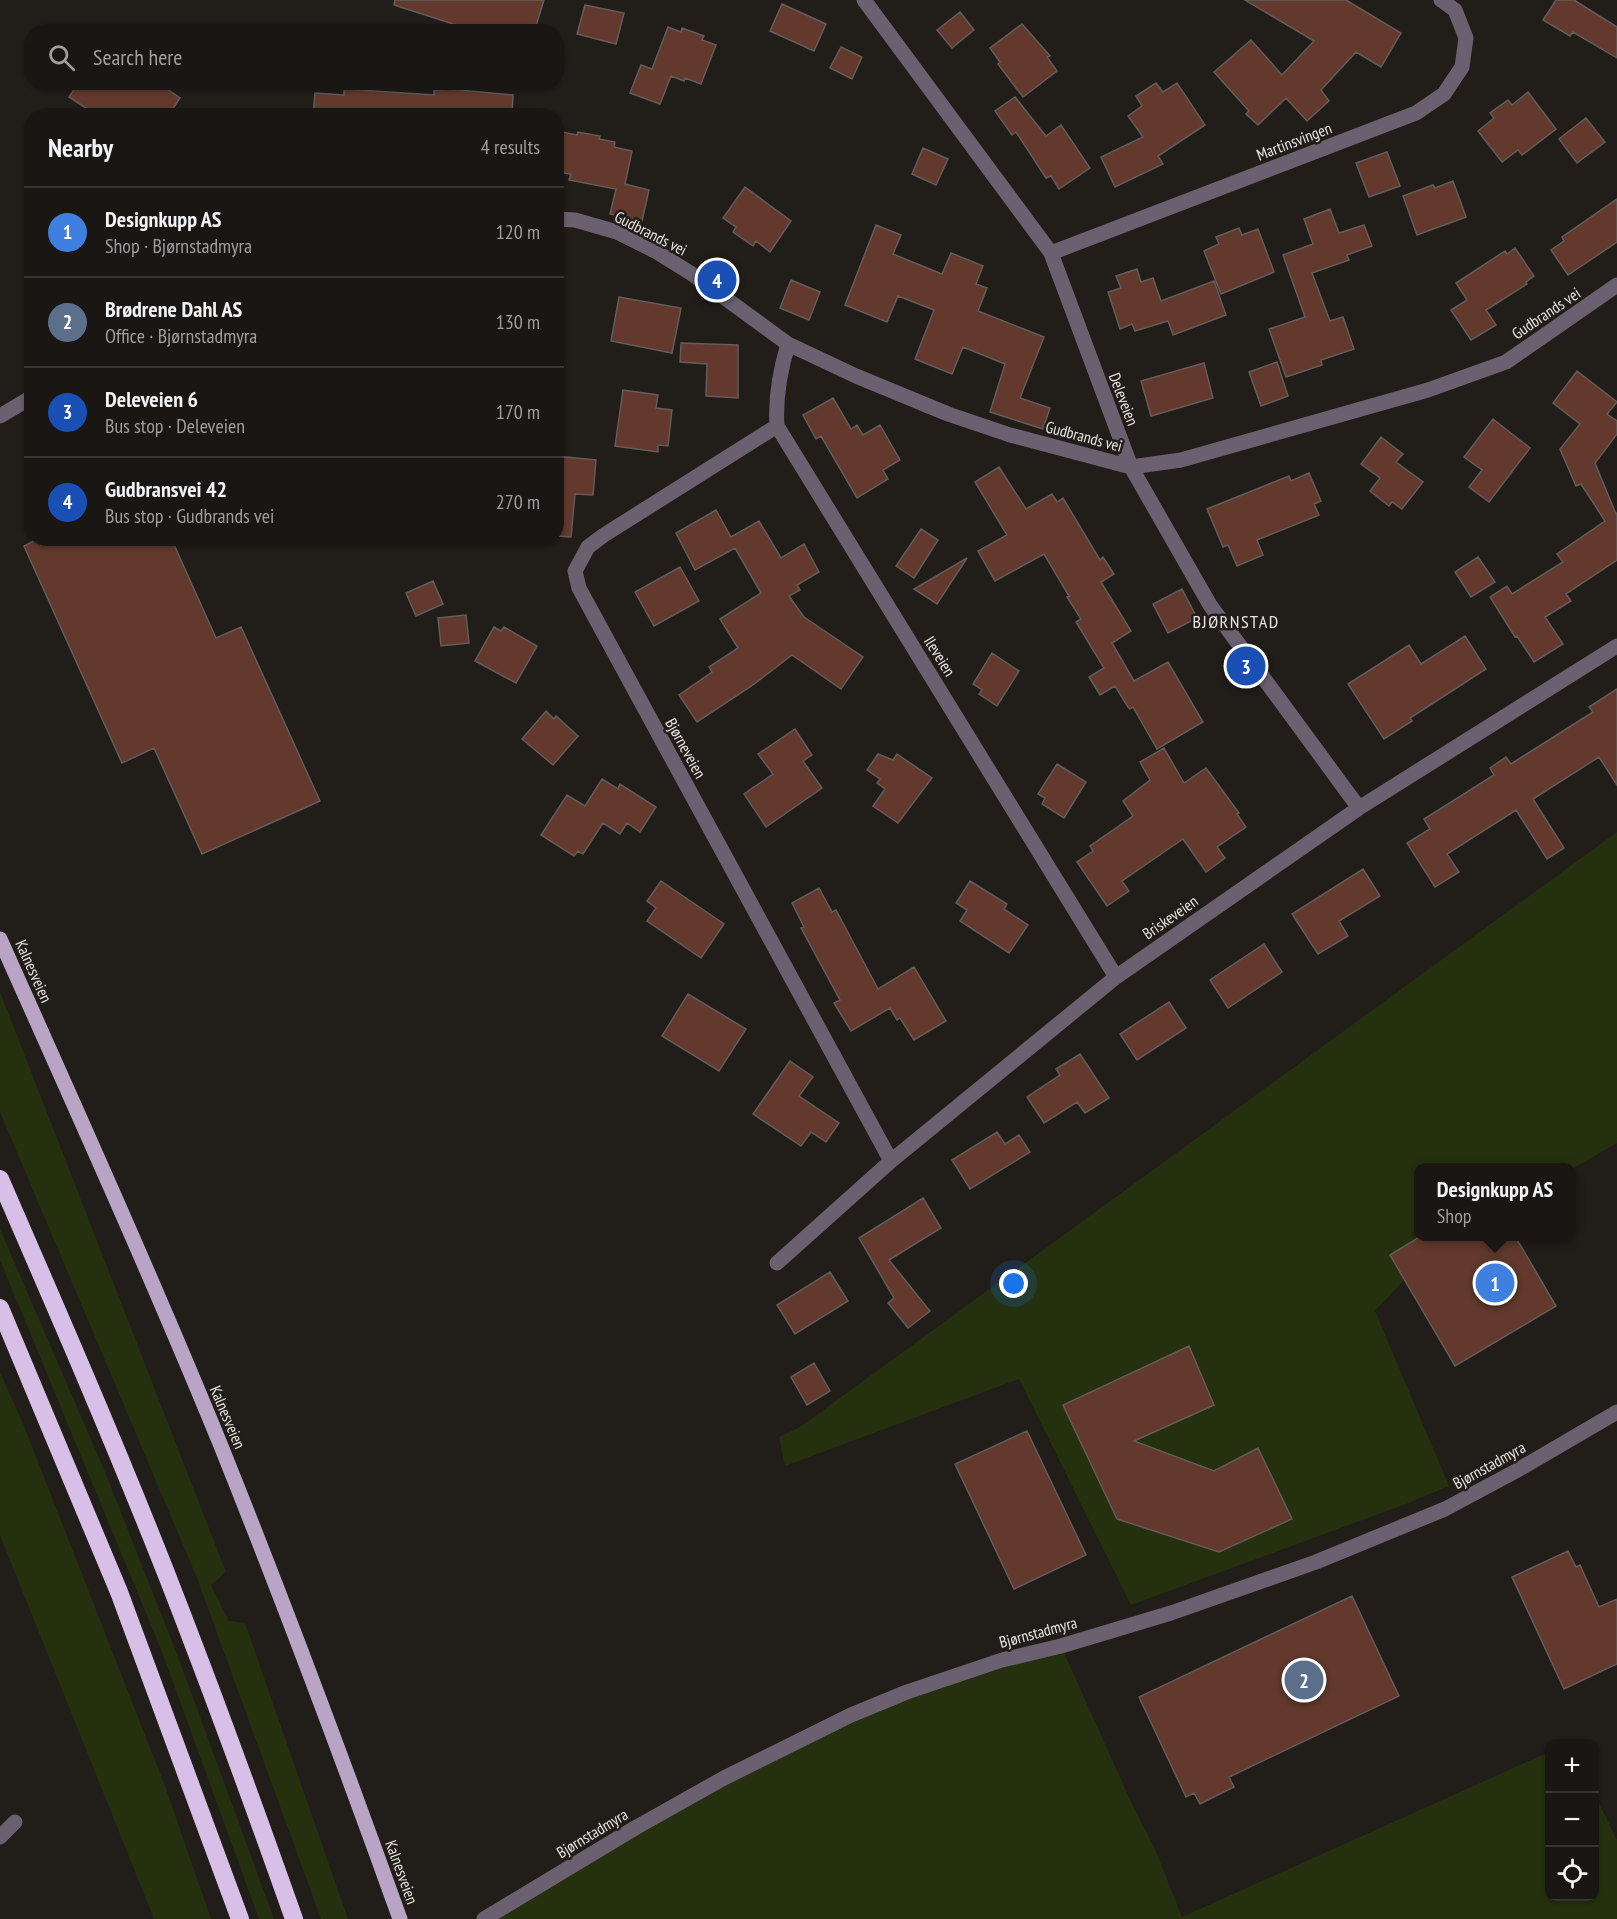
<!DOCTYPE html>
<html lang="en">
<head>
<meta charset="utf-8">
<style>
	body { margin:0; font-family:"PT Sans Narrow",sans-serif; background:#262321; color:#f1f3f6 }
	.controls { position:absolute; right:18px; bottom:18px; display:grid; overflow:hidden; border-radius:12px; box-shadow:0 2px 4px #0004 }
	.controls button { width:54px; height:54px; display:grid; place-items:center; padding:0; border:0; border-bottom:2px solid #373533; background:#191613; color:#f1f3f6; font:30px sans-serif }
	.you { position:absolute; left:1014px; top:1284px; width:21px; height:21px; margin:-15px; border:4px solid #fff; border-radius:50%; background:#1a73e8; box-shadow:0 0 0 9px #1a73e833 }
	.badge { display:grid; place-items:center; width:39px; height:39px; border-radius:50%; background:#3ed77d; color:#fff; font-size:20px; font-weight:700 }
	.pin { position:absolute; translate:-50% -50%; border:3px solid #fff; box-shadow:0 2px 6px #0006 }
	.popup { position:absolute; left:1414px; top:1163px; width:162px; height:78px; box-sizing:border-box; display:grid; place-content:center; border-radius:12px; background:#191613; filter:drop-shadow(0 2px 4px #0005); font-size:20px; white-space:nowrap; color:#9f9fa0 }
	.popup b { font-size:22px; color:#f1f3f6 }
	.popup::after { content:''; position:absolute; left:50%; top:100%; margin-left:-12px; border:12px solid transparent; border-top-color:#191613 }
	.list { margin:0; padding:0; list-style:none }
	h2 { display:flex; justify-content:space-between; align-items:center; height:78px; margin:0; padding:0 24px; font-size:26px }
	h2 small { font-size:20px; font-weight:400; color:#9f9fa0 }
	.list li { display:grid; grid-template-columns:39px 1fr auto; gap:18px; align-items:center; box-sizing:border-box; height:90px; padding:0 24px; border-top:2px solid #373533 }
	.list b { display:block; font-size:22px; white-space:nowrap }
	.list p { margin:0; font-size:20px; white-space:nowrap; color:#9f9fa0 }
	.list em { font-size:20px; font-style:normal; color:#9f9fa0 }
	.icon { flex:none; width:33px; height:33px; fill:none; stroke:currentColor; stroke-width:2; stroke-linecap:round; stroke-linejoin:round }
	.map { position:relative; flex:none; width:1617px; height:1919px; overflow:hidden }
	.search { position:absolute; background:#191613; box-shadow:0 2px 4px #0004; left:24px; top:24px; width:540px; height:66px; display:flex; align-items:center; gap:15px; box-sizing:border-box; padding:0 21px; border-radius:24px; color:#9f9fa0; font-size:22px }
	.panel { position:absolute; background:#191613; box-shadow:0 2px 4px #0004; left:24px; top:108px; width:540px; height:438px; border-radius:24px }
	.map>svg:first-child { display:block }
</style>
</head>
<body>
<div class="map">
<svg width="1617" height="1919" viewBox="0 0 1617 1919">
	<rect width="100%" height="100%" fill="#211d19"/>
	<!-- green -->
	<path fill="#25310e" d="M1617 832V1143L1572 1169 1571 1168H1418V1236L1455 1237 1433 1249 1375 1311 1449 1486 1406 1504 1131 1605 1019 1379 785 1466 779 1437 800 1427Z
		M0 992 226 1572 211 1585 229 1621 245 1623 348 1919H321L197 1578 0 1112Z
		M0 1229 105 1472 177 1654 274 1919H259L162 1652 0 1260Z
		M0 1372 24 1426 165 1786 211 1919H154L0 1535Z
		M1061 1646 1131 1802 1155 1849 1182 1917 1549 1752 1550 1896H1594L1595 1795 1617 1840V1919H484L851 1715Z"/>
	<!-- building -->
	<path fill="#62392c" stroke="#635c5a" stroke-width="1.5" d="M395 0H544L534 32H478L394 5Z
		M1245 0H1346L1401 33 1381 67 1356 52 1321 90 1329 101 1307 121 1286 98 1258 125 1246 114 1249 111 1214 72 1251 40 1282 75 1314 41Z
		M1556 0H1574L1617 27V58L1573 32 1570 36 1543 20Z
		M782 4 826 24 814 51 770 31Z
		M585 5 624 13 616 44 577 34Z
		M960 12 974 30 952 48 937 30Z
		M1022 24 1050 56 1047 57 1057 71 1023 97 998 64 1000 62 990 48Z
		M668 27 681 32 682 28 704 36 702 40 716 45 701 84 685 78 684 81 671 76 660 104 630 93 641 65 652 69Z
		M841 47 862 57 852 79 830 68Z
		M79 82H157L180 98 168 116H98L69 97Z
		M1156 83 1163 92 1177 83 1205 125 1158 156 1163 164 1115 187 1101 157 1143 137 1128 116 1142 106 1136 96Z
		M344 89 434 95V90L448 89 513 95 512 116H313L315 93 344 95Z
		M1528 92 1556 129 1522 155 1518 150 1502 162 1478 131 1494 118 1490 113 1508 100 1512 105Z
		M1015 97 1046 136 1061 125 1090 168 1059 189 1051 176 1046 178 1016 132 1012 135 995 111Z
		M1586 118 1605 142 1577 163 1559 139Z
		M562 132 577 135 578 132 600 136 599 139 615 142 614 147 632 151 625 184 649 190 642 221 610 214 616 189 569 180 571 174 556 172V156Z
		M923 148 948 159 936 185 912 174Z
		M1387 152 1400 186 1369 197 1356 163Z
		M1453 181 1466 217 1417 235 1403 196 1433 185 1435 188Z
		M745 187 791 221 770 252 756 241 753 246 733 232 736 227 723 218Z
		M1617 199V242L1568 275 1551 250 1564 241 1562 237Z
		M1330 209 1339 233 1364 225 1372 246 1347 255 1349 260 1312 273 1330 321 1343 317 1354 349 1321 360 1322 365 1286 377 1269 329 1305 317 1283 255 1313 244 1304 219Z
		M876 225 901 235 893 254 942 274 951 253 983 266 976 284 987 288 978 311 1044 337 1020 398 1050 408 1043 429 990 412 1005 364 963 347 952 374 915 359 934 310 898 296 887 322 845 305Z
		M1239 228 1242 235 1258 229 1274 272 1221 294 1204 251 1219 244 1216 237Z
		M1515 248 1534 276 1526 282 1527 284 1486 310 1496 325 1471 340 1451 310 1467 300 1456 283 1505 251 1507 254Z
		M1137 269 1141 282 1153 278 1161 301 1214 281 1226 315 1173 335 1168 321 1135 331 1132 324 1120 329 1108 292 1121 288 1116 276Z
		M791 280 820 292 809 320 780 308Z
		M619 297 681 308 672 353 611 341Z
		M681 343 738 345V398L706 396 707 364 680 362Z
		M1277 362 1288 396 1261 406 1249 372Z
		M1204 363 1213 398 1151 416 1141 381Z
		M1577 371 1617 402 1607 414 1617 421V434L1595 463 1616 514 1617 513V560L1566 594 1571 601 1545 617 1563 644 1534 662 1517 636 1515 637 1490 597 1507 586 1512 594 1563 562 1557 554 1605 521 1581 484 1576 486 1560 449 1580 424 1553 403Z
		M623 390 658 395 656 408 672 410 668 446 658 445V452L615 446Z
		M833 398 851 429 857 425 863 435 880 425 900 460 883 470 888 479 857 498 821 436 816 439 803 415Z
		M1493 419 1530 448 1489 502 1469 487 1482 470 1464 457Z
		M1381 437 1403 454 1396 462 1423 482 1402 509 1392 502 1389 506 1370 491 1380 478 1361 464Z
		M556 456 596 460 593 495 575 494 571 537 556 536Z
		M999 467 1026 509 1052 494 1057 502 1063 498 1100 560 1103 557 1114 574 1101 582 1131 631 1112 643 1134 681 1168 662 1203 722 1157 749 1133 707 1130 709 1128 707 1115 686 1100 695 1089 677 1104 668 1076 622 1081 619 1067 597 1069 596 1044 554 995 581 978 551 1007 535 975 482Z
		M1309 473 1321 501 1314 504 1319 515 1257 540 1263 555 1237 566 1228 545 1223 547 1207 509 1289 476 1291 481Z
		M716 510 731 537 759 521 781 558 804 544 819 572 797 585 800 590 789 596 804 617 863 657 841 689 792 655 753 685 697 722 679 695 712 672 709 667 738 648 720 619 761 593 735 548 695 570 676 533Z
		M921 529 938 540 914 578 896 566Z
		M39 538H171L216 638 241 627 320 801 202 854 154 748 122 763 24 546Z
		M1478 557 1495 582 1471 597 1455 572Z
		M967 558 937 604 914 589Z
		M680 567 699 601 654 626 635 592Z
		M433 581 443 604 416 616 406 593Z
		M1182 589 1197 618 1168 633 1153 604Z
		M466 615 469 643 441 646 438 618Z
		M494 627 501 631 504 627 537 646 516 683 475 661Z
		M1465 636 1486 669 1410 718 1412 721 1384 739 1348 684 1409 645 1421 664Z
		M992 653 1019 671 997 706 979 694 982 690 973 684Z
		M1617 689V785L1599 757 1533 799 1564 848 1547 859 1516 810 1447 854 1459 872 1435 887 1407 843 1430 829 1424 819 1494 775 1490 768 1506 757 1511 764 1593 712 1589 707Z
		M546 711 554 719 556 716 578 736 553 765 522 739Z
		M795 729 812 755 803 761 822 788 766 827 744 794 773 774 758 754Z
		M1164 748 1184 783 1206 768 1239 813 1237 814 1246 827 1217 847 1225 858 1206 872 1183 839 1122 881 1129 891 1107 906 1077 862 1093 851 1090 846 1133 816 1123 801 1150 780 1140 762Z
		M878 754 893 760 897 754 932 778 898 823 873 806 885 789 877 783 880 779 867 770Z
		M1057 764 1086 782 1064 818 1042 804 1045 798 1038 794Z
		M602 779 618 789 620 784 656 807 640 832 627 823 620 834 603 823 583 854 578 851 574 856 541 835 567 795 585 806Z
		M1363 869 1380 896 1339 921 1348 936 1318 954 1292 914Z
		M661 881 724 924 701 958 647 921 656 908 647 901Z
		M970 881 1007 904 1004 909 1028 925 1009 953 960 921 967 910 956 903Z
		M819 888 832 912 836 910 878 989 914 967 946 1021 914 1040 900 1018 897 1020 890 1008 851 1031 834 1003 840 1000 801 928 804 927 792 903Z
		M1264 944 1282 972 1228 1008 1210 980Z
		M688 994 746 1029 719 1071 662 1036Z
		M1169 1002 1186 1028 1137 1060 1120 1034Z
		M1080 1054 1109 1098 1085 1113 1077 1102 1044 1123 1027 1097 1060 1075 1056 1069Z
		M790 1061 813 1077 799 1096 839 1123 826 1142 811 1132 801 1146 753 1114Z
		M997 1132 1005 1144 1019 1135 1030 1152 970 1189 952 1160Z
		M923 1198 941 1228 889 1260 930 1311 908 1328 888 1303 894 1298 859 1238Z
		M1421 1236H1515L1556 1306 1455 1366 1390 1255Z
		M830 1272 848 1301 795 1334 777 1305Z
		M1189 1346 1214 1405 1134 1441 1214 1471 1258 1448 1292 1519 1219 1552 1117 1519 1063 1405Z
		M814 1363 830 1391 807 1405 791 1377Z
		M1027 1431 1086 1555 1014 1589 955 1464Z
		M1568 1551 1576 1567 1580 1565 1599 1607 1617 1599V1664L1564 1689 1512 1577Z
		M1352 1596 1399 1696 1229 1777 1234 1787 1200 1804 1194 1793 1186 1797 1139 1697Z"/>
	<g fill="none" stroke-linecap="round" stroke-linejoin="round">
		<!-- minor -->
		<path stroke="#6a6070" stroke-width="15" d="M864 0 1051 253 1131 467 1210 605 1359 808
			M556 219 575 220 617 232 655 251 692 274 788 344 856 376 948 414 1010 435 1131 467 1181 460 1428 390 1506 362 1617 285
			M1051 253 1416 113 1444 94 1462 67 1466 38 1455 10 1441 0
			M788 344C780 371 775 398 777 426L1116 977
			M0 416 32 397
			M777 426 604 535 588 547 575 571 579 588 891 1161
			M777 1263 891 1161 1116 977 1359 808 1617 646
			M0 1837 15 1822
			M484 1919 635 1828 724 1778 851 1715 907 1692 1002 1660 1061 1646 1171 1613 1316 1562 1445 1509 1516 1471 1617 1412"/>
		<!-- major -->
		<path stroke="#b9a4c5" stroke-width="15" d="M0 939C75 1107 151 1275 221 1446 284 1603 343 1760 400 1919"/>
		<!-- highway -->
		<path stroke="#d8bfe7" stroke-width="18" d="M0 1179C57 1310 114 1441 166 1573 211 1688 253 1803 294 1919
			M0 1308 119 1592 240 1919"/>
	</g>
	<g text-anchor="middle" stroke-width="5" stroke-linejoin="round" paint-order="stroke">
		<!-- street labels -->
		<g font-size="16" fill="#e8e5e2" stroke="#211d19">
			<text transform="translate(1294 141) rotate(-21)" y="6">Martinsvingen</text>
			<text transform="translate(651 233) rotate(27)" y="6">Gudbrands vei</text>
			<text transform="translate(1546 313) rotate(-34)" y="6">Gudbrands vei</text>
			<text transform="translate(1124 399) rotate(69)" y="6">Deleveien</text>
			<text transform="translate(1084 436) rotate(15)" y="6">Gudbrands vei</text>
			<text transform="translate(940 656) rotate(58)" y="6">Ileveien</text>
			<text transform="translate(686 748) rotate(61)" y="6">Bjørneveien</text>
			<text transform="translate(1170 917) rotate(-35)" y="6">Briskeveien</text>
			<text transform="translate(34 971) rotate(66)" y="6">Kalnesveien</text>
			<text transform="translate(228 1417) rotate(67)" y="6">Kalnesveien</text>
			<text transform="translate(1489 1465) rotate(-29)" y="6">Bjørnstadmyra</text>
			<text transform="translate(1038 1632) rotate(-15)" y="6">Bjørnstadmyra</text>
			<text transform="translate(592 1833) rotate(-31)" y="6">Bjørnstadmyra</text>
			<text transform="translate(402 1872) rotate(70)" y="6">Kalnesveien</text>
		</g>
		<!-- neighbourhood labels -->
		<g font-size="18" letter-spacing="1.5" fill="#e8e5e2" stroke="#211d19">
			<text x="1236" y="628">BJØRNSTAD</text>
		</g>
	</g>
</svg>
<div class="controls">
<button>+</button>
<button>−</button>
<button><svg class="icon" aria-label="locate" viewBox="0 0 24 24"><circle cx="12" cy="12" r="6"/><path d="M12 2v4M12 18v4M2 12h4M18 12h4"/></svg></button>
</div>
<div class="you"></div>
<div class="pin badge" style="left:1495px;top:1283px;background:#3f7fe0">1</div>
<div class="popup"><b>Designkupp AS</b>Shop</div>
<div class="pin badge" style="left:1304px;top:1680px;background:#5c6f8a">2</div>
<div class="pin badge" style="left:1246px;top:666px;background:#1a4fb4">3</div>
<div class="pin badge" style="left:717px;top:280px;background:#1a4fb4">4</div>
<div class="search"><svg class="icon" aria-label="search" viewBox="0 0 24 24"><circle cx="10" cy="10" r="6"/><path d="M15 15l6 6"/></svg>Search here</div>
<section class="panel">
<h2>Nearby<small>4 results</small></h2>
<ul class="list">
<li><span class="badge" style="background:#3f7fe0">1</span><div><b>Designkupp AS</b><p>Shop · Bjørnstadmyra</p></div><em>120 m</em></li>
<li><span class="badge" style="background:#5c6f8a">2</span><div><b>Brødrene Dahl AS</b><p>Office · Bjørnstadmyra</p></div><em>130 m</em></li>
<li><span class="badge" style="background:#1a4fb4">3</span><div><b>Deleveien 6</b><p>Bus stop · Deleveien</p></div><em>170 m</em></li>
<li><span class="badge" style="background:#1a4fb4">4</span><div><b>Gudbransvei 42</b><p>Bus stop · Gudbrands vei</p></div><em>270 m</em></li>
</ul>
</section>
</div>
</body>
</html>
